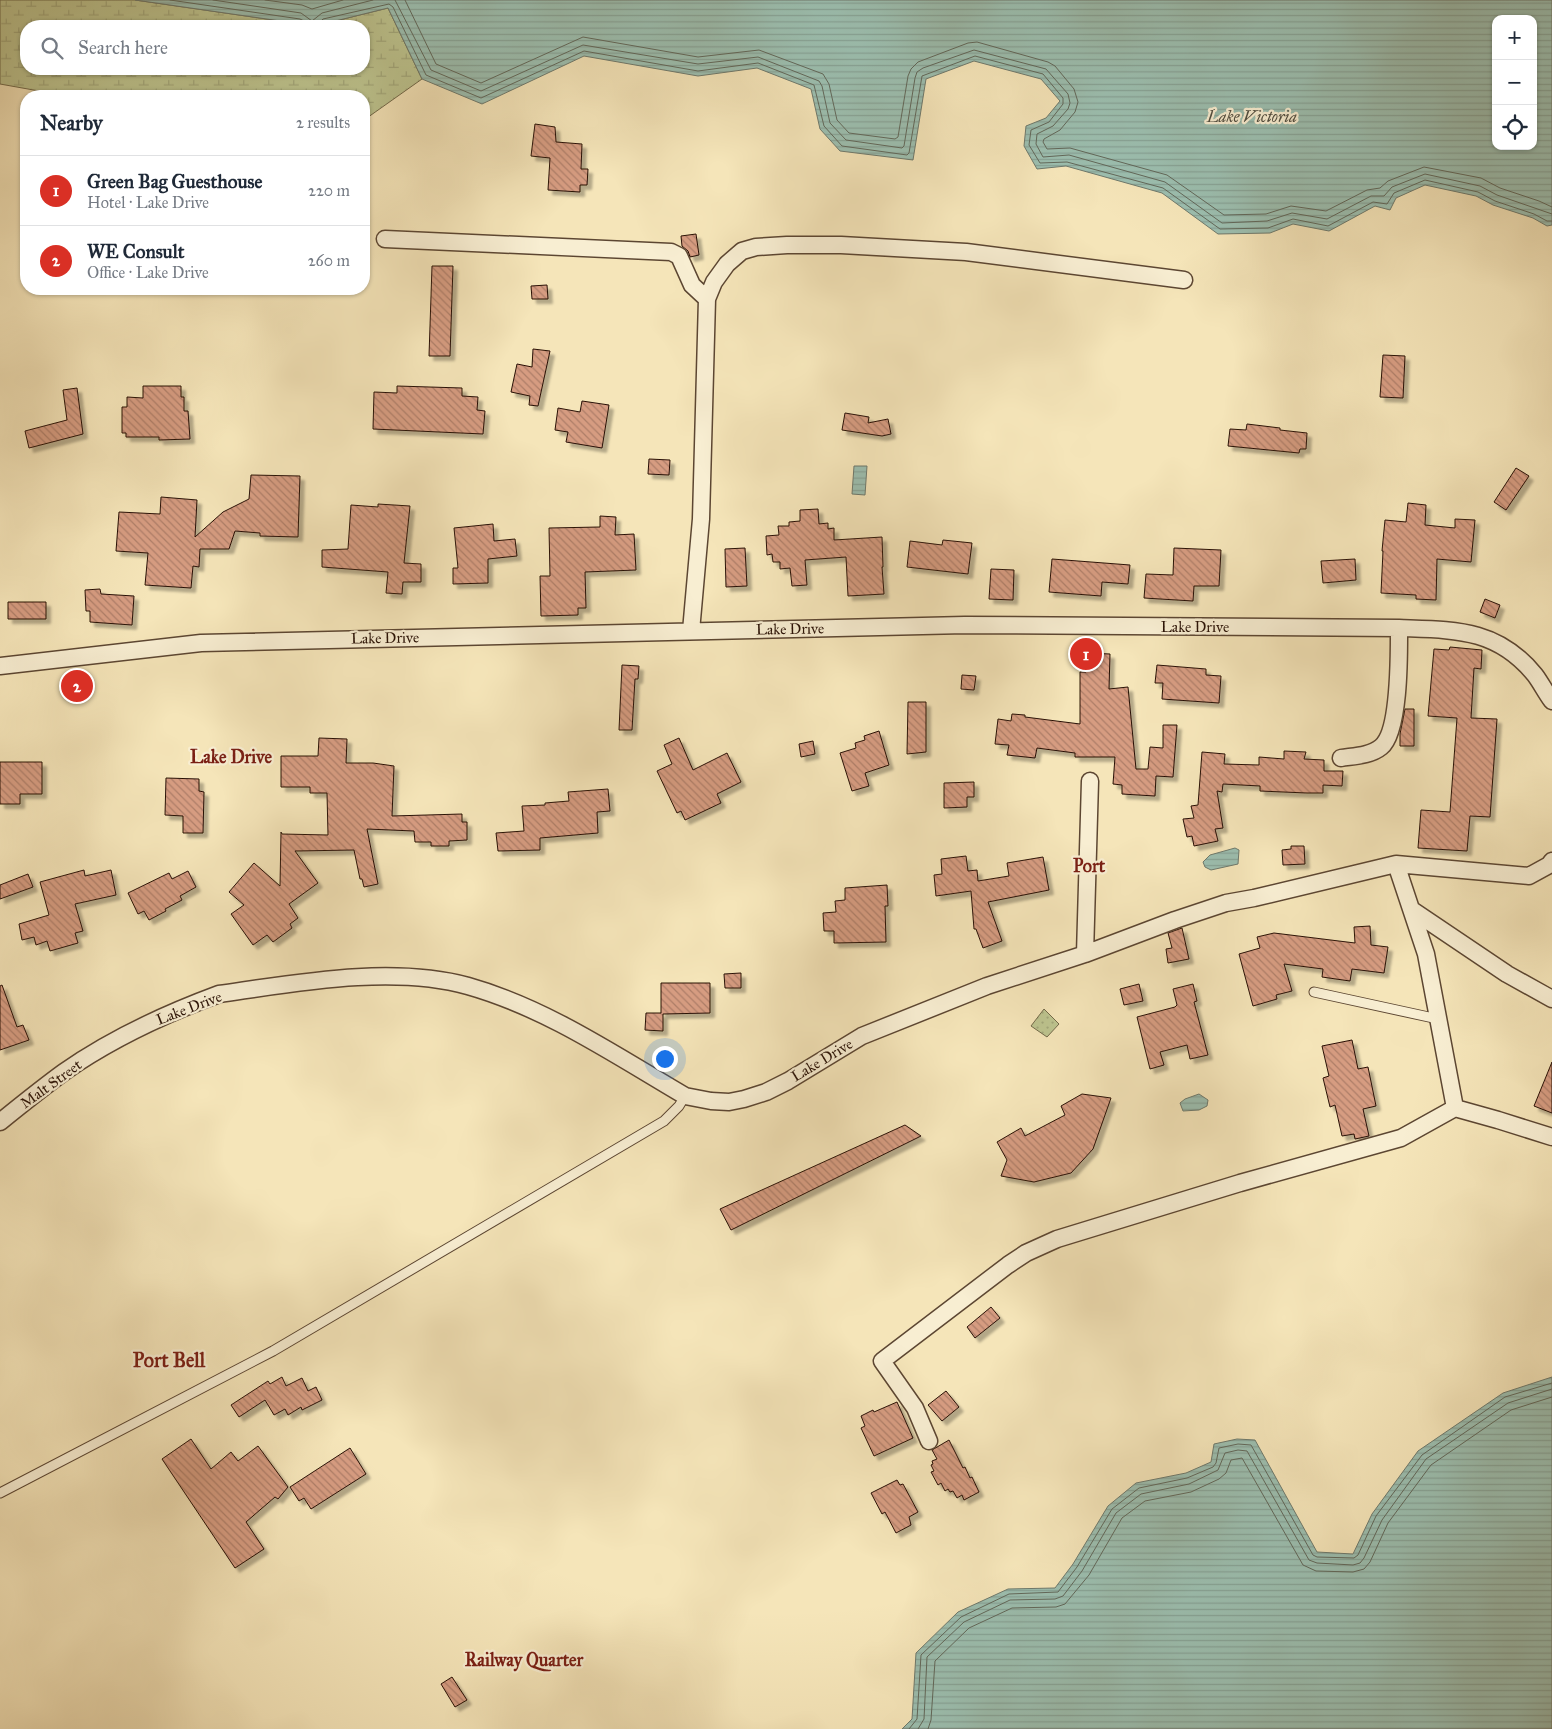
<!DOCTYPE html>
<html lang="en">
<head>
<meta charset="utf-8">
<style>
	body { margin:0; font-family:"IM FELL Great Primer",serif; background:#f6f6f7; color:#1f2937 }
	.controls { position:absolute; right:15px; top:15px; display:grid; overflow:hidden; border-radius:10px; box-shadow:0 1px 4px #0004 }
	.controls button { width:45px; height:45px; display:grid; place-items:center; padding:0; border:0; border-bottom:1px solid #e0e1e3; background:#fff; color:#1f2937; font:25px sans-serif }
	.you { position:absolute; left:664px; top:1058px; width:18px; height:18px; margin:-12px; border:4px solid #fff; border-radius:50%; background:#1a73e8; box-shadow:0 0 0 8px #1a73e833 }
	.badge { display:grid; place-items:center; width:32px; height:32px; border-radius:50%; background:#d93025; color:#fff; font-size:16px; font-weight:700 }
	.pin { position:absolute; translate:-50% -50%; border:2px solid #fff; box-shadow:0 1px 5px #0006 }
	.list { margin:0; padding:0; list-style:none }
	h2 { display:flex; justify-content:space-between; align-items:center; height:65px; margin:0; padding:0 20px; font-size:21px }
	h2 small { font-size:16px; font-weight:400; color:#747a83 }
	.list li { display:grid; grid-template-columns:32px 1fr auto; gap:15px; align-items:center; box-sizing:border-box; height:70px; padding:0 20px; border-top:1px solid #e0e1e3 }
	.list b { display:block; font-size:19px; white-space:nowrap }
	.list p { margin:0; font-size:16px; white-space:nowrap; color:#747a83 }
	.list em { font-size:16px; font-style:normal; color:#747a83 }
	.icon { flex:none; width:28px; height:28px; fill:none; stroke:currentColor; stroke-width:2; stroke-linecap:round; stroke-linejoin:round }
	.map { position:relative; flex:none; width:1552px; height:1729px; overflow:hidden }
	.search { position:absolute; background:#fff; box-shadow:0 1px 4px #0004; left:20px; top:20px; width:350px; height:55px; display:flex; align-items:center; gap:12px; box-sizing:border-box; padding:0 18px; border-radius:20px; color:#747a83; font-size:19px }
	.panel { position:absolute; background:#fff; box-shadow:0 1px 4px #0004; left:20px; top:90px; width:350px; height:205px; border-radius:20px }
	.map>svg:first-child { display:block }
</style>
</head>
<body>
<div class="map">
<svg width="1552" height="1729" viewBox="0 0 1552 1729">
	<defs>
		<pattern id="grass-dots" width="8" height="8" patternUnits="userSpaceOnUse" patternTransform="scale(1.25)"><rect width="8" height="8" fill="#bdc48f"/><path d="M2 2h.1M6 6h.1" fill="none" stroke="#a2a77a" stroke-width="1.8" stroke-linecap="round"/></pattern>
		<pattern id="wetland-marsh" width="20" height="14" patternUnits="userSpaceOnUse" patternTransform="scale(1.25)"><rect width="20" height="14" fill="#bdc48f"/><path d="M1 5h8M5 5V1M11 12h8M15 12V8" fill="none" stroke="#a2a77a"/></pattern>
		<pattern id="water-rules" width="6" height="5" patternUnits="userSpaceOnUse" patternTransform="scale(1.25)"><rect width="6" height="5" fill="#9cbfb0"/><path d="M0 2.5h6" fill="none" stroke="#86a396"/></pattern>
		<pattern id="building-back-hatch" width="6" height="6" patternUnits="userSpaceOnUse" patternTransform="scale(1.25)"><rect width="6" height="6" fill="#d69c81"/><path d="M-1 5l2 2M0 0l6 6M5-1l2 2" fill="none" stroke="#ae7e68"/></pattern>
		<filter id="shadow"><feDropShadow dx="4.5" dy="4.5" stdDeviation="1" flood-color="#0004"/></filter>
	</defs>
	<rect width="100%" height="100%" fill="#f5e5b9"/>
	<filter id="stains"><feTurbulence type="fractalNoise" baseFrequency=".004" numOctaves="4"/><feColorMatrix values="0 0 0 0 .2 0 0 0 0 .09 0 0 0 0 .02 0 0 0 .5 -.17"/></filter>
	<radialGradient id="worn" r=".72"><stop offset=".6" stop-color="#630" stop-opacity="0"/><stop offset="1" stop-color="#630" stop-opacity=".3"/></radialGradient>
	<!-- grass -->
	<path fill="url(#grass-dots)" stroke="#736a4a" d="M1044 1009 1059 1024 1047 1037 1031 1026Z"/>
	<!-- wetland -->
	<path fill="url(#wetland-marsh)" stroke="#736a4a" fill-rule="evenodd" d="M0 0H135L315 26 388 8 422 79 364 120V96H67L0 84ZM26 26H364V69H26Z"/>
	<!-- water -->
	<path fill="url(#water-rules)" stroke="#6e796c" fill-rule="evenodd" d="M135 0H1552V225L1547 226 1533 218 1493 205 1476 196 1425 185 1396 198 1390 210 1375 206 1329 231 1293 224 1270 233 1218 234 1162 193 1066 166 1037 169 1024 146 1026 126 1046 118 1060 101 1041 79 974 61 926 79 913 160 840 151 820 129 811 89 757 68 698 76 584 56 482 104 422 79 388 8 315 26ZM1496 19H1533V146H1496Z
		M854 466H867L865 495 852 494Z
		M1235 848 1239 850 1238 864 1211 870 1205 867 1203 862 1210 855Z
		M1199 1094 1208 1100 1207 1106 1199 1110 1183 1111 1180 1103 1185 1099Z
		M1552 1377V1729H902L912 1719 916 1653 958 1612 1008 1589 1055 1588 1073 1564 1108 1506 1136 1483 1186 1473 1211 1462 1214 1444 1237 1439 1255 1440 1317 1552 1353 1554 1372 1514 1418 1451 1503 1393Z"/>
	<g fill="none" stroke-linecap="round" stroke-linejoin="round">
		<!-- shore -->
		<path stroke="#62685a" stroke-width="1" d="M170 0 300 19 304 21V26
			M213 0 301 13 312 21 322 13 373 0
			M265 0 302 5 312 9 343 0
			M395 0 431 70 481 91 583 45 698 64 758 57 819 81 822 86 830 123 846 140 902 148 904 146 915 78 917 72 923 68 974 50 1046 69 1068 94 1070 103 1068 109 1053 126 1037 134 1036 144 1043 157 1069 155 1165 182 1222 223 1267 221 1292 213 1327 219 1371 196H1384L1392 187 1425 174 1480 186 1497 195 1552 214
			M405 0 436 64 481 83 583 37 698 57 759 50 823 74 829 84 837 120 849 133 895 139 898 137 908 76 911 69 918 62 968 43 977 42 1048 62 1055 66 1074 89 1078 102 1075 112 1060 130 1044 139 1043 142 1047 149 1070 148 1167 175 1224 215 1266 214 1291 206 1326 211 1367 190 1380 188 1388 181 1424 167 1481 178 1500 188 1539 201 1552 207
			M319 26 320 22 323 19 389 4 393 7 426 75 481 98 584 51 698 71 758 63 814 85 824 126 842 146 907 155 909 153 922 76 975 56 1043 74 1063 98V104L1049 122 1031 130 1029 145 1040 163 1067 162 1163 188 1220 229 1268 228 1293 219 1328 226 1373 202 1387 204 1394 193 1425 180 1478 192 1495 201 1534 214 1547 221H1552
			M909 1729 917 1719 921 1655 961 1617 1009 1594 1058 1592 1077 1567 1112 1509 1139 1488 1187 1478 1213 1467 1216 1463 1219 1448 1238 1444 1251 1445 1313 1555 1317 1557 1354 1558 1358 1555 1376 1516 1422 1455 1505 1397 1552 1383
			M918 1729 924 1719 927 1657 964 1622 1010 1600 1055 1599 1063 1596 1082 1571 1116 1513 1141 1494 1189 1484 1218 1470 1225 1453 1238 1450 1247 1451 1309 1560 1317 1563 1353 1565 1360 1563 1364 1558 1382 1520 1426 1459 1508 1403 1552 1389
			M928 1729 931 1720 935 1661 969 1628 1012 1608 1056 1607 1065 1604 1089 1575 1122 1518 1145 1501 1191 1492 1219 1479 1226 1473 1231 1460 1242 1458 1303 1565 1316 1571 1353 1572 1364 1569 1370 1562 1388 1523 1431 1465 1511 1410 1552 1397"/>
	</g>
	<!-- building -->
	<path fill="url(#building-back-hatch)" stroke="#291105" filter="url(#shadow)" d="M535 124 555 127 556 142 582 144 581 169H588L587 185H580V192L548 190 550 158 531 156Z
		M696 234 699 255 690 257 688 251 682 246 681 236Z
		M432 266H453L450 356H429Z
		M547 285 548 299H532L531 286Z
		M533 349 550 351 538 406 529 405 530 396 511 392 517 364 532 367Z
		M1383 355 1405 356 1403 398 1380 397Z
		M143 386H181V397H184V411H188L190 439 159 440V437H126V433H122V407H127V397L143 398Z
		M397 386 462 388V396L478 397 477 410 485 411 483 434 373 429 374 392 397 393Z
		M77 388 83 434 29 448 25 431 67 420 63 390Z
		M582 401 609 405 602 448 566 442 568 432 555 430 558 408 580 412Z
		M845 413 869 417 868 423 888 419 891 434 882 436 842 430Z
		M1247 424 1280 428V430L1307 433 1306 449H1300L1299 453 1228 446 1230 429 1246 430Z
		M649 459 670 460 669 475 648 474Z
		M1516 468 1529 476 1506 510 1494 502Z
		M251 475 300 476 298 537 260 536V533L235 531 229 549H200L199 567 193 566 191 588 145 585 148 553 116 551 119 512 160 514 161 497 197 500 195 537 223 512 249 499Z
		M1408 503 1426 505 1425 525 1455 528V519L1475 520 1471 562 1437 559 1436 600 1416 599V595L1381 593 1383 551H1382L1385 520 1406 522Z
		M378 504 410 506 404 563 421 564V582H403L402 594 386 593 388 572 322 567V550L348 549 351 505 378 507Z
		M818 509 819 524 828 523V529L834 528V540L882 537 883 567H882L884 594 848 596 846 557 805 560 807 585 792 586 790 568 780 569V562H773L772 554 767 555 766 536 779 535 778 526H789V522L800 521V510Z
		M600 516 616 517 615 535 634 534 636 570 585 572 586 608H578V615L541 616 540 576H550L549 528 600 527Z
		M493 524 494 541 515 539 517 556 488 559V583L453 584V568H458L454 528Z
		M943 540 972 543 968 574 907 567 910 541 942 545Z
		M745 548 747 586 726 587 725 549Z
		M1174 548 1221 550 1219 586H1194L1193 601 1144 598 1146 574 1173 575Z
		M1052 559 1130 565 1128 584 1102 582 1101 596 1049 592Z
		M1355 559 1356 580 1323 583 1321 561Z
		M991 569 1014 570 1013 600 989 599Z
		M100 589 101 594 134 596 132 625 90 622V611H86L85 590Z
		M1485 599 1500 605 1495 618 1480 612Z
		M8 602H46V619H8Z
		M1450 647 1482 650 1481 669 1474 668 1471 718 1497 719 1490 817 1470 816 1467 851 1418 848 1421 810 1450 812 1457 718 1428 716 1434 649 1449 650Z
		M1087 653 1110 654 1109 689 1128 687 1136 769H1148L1150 747 1163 748V725H1177L1173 777 1156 776 1155 796 1122 794V785L1113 784 1115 757H1075V753L1037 748 1035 758 1007 755 1009 745 995 744 998 719 1011 721 1012 714 1025 715V717L1080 724V672H1086Z
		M622 665 639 666 638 679H635L632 730H619Z
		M1157 665 1206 669V675L1221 676 1219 703 1162 699 1163 683H1155Z
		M962 675 976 676 974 690 961 689Z
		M908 702H926V752L907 754Z
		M1405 709H1414V746H1400V734Z
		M879 731 889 765 865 773 869 786 852 791 840 753 856 748 855 743 865 740 864 736Z
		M319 738 347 739 346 763H373L394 766 392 816 462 814V822H467V840L449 841V846H431V842H415L414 831 367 829 378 884 364 887 362 879H360L354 850 295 851 318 883 289 904 298 918 290 924 292 928 273 942 267 935 253 945 231 914 244 905 229 892 254 863 280 886 281 832 282 834 328 835 327 793H310V787H281V756H318Z
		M679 738 693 770 727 753 741 782 717 794 721 803 685 820 681 811 677 813 657 771 672 764 664 745Z
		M813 741 815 754 801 757 799 744Z
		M1284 751 1306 752 1304 759 1324 760V771H1343L1342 786 1323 785V793H1307L1260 791V786L1223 784 1222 792 1217 791 1223 828 1215 829 1218 841 1194 846 1192 836 1187 837 1183 819 1194 818 1191 806 1198 805 1202 752 1225 754 1224 764 1259 765V757L1284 759Z
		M0 762H42V794H20V804H0Z
		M166 778 199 779V791L204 792 203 833H183V816L165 815Z
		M974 782V797H967V807L944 808V783Z
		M608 789 610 811 597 812 598 833 540 838V850L498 851 496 833 524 831 522 806 545 805V803L569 801 568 792Z
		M1291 846H1304L1305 864 1283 865 1282 850 1291 849Z
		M966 856 968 871 977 870 978 881 1009 876 1007 863 1043 857 1049 890 988 902 1002 941 983 948 976 929H974L971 891 936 896 934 875 942 874 941 859Z
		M84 870 85 876 111 870 116 895 75 904 83 931 75 933 78 943 50 951 47 941 36 945 34 937 22 940 19 924 49 915 40 882Z
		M188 871 196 887 180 896 182 900 165 909 166 911 149 920 144 911 138 914 128 893 169 873 172 879Z
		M28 874 33 887 0 899V885Z
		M887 885 888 906H885L886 942 834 943V931H824L823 913 836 912 835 901 845 900V888Z
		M1370 926 1371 945 1388 947 1384 973 1352 969 1350 981 1322 977 1323 969 1284 964 1292 991 1276 995 1277 999 1253 1006 1239 954 1260 948 1257 937 1274 933 1355 943 1354 927Z
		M1182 928 1189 959 1168 963 1166 949 1172 948 1168 933Z
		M741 973V988H725L724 974Z
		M661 983H710V1013L663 1014V1031L645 1030 646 1013H661Z
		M1139 984 1143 1001 1124 1005 1120 989Z
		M1193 984 1197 1001 1194 1002 1208 1055 1190 1059 1187 1045 1160 1052 1164 1065 1150 1069 1137 1017 1175 1007 1177 1005 1173 989Z
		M2 985 17 1027 23 1025 29 1040 0 1050V986Z
		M1352 1040 1358 1069 1368 1067 1376 1106 1363 1109 1369 1136 1355 1139 1354 1134 1342 1136 1335 1105 1330 1107 1323 1078 1329 1076 1322 1046Z
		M1552 1062V1113L1534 1106Z
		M1082 1094 1111 1098 1093 1149 1071 1173 1034 1182 1001 1176 1007 1160 997 1142 1021 1128 1025 1136 1065 1115 1061 1106Z
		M905 1125 921 1136 731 1230 720 1209Z
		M991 1307 1000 1318 975 1338 967 1327Z
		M282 1377 286 1386 302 1378 308 1391 316 1387 322 1400 302 1410 301 1407 288 1415 285 1409 274 1415 265 1400 239 1417 231 1405 268 1381 270 1384Z
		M946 1391 959 1407 942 1421 928 1405Z
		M897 1402 913 1438 874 1456 861 1428 865 1426 861 1416 873 1410 874 1412Z
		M191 1439 211 1469 231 1452 238 1461 258 1446 288 1487 278 1499 275 1497 246 1522 264 1549 235 1568 162 1459Z
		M949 1440 963 1468 965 1467 970 1478 972 1477 979 1492 964 1500 962 1495 957 1498 953 1491 950 1492 948 1489 945 1491 941 1483 938 1485 931 1472 934 1471 931 1465 933 1464 932 1461 937 1459 932 1450Z
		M350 1448 366 1474 311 1509 304 1498 299 1501 290 1487Z
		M897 1480 900 1485 903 1484 918 1512 909 1517 911 1525 896 1533 885 1512 882 1514 871 1493Z
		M452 1677 467 1700 455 1707 441 1684Z"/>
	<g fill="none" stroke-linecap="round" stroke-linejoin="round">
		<!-- service casing -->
		<g stroke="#5c4632" stroke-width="11">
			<path id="service" d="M1314 992 1438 1019
				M0 1493 273 1351 664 1121 679 1106 685 1096"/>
		</g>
		<!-- minor casing -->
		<g stroke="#5c4632" stroke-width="19">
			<path id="minor" d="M385 239 671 252 679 256 692 285 707 299
				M691 631 701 519 707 299 714 282 727 264 742 251 756 247 787 245H841L966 252 1184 280
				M0 666 201 643 965 625 1399 628C1454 630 1497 628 1535 675 1541 683 1546 693 1552 701
				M1341 758C1353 756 1370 756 1381 747 1400 732 1399 653 1399 628
				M1396 864 1426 954 1455 1108 1498 1120 1552 1137
				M1412 910 1507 974 1552 999
				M1085 954 1090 781
				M0 1122C21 1105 42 1088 64 1072 111 1039 165 1014 219 994 296 983 392 965 468 986 546 1008 615 1055 685 1096L711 1101 729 1102 744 1099 766 1092 788 1081 862 1036 987 986 1085 954 1175 920 1226 903 1254 898 1396 864 1529 876 1549 865 1552 861
				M929 1441 915 1408 882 1361 1008 1265 1026 1253 1057 1239 1240 1183 1401 1138 1455 1108"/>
		</g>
		<!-- service -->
		<use href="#service" stroke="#f8eed2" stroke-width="9"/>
		<!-- minor -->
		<use href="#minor" stroke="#f8eed2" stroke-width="16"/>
	</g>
	<g text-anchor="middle" stroke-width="4.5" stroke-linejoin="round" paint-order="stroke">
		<!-- street labels -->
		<g font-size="15" fill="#291105" stroke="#f8eed2">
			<text x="1195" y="632">Lake Drive</text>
			<text transform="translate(790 629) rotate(-1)" y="5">Lake Drive</text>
			<text transform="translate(385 638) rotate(-1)" y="5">Lake Drive</text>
			<text transform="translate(189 1008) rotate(-21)" y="5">Lake Drive</text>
			<text transform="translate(822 1060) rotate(-31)" y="5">Lake Drive</text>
			<text transform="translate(51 1084) rotate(-36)" y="5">Malt Street</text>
		</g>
		<!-- water labels -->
		<g font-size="16" font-style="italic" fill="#514e41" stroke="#f8eed2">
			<text x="1252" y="122">Lake Victoria</text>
		</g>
		<!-- quarter labels -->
		<g font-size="18" font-weight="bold" fill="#7a1f14" stroke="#f8eed2">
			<text x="231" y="763">Lake Drive</text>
			<text x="1089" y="872">Port</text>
			<text x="524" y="1666">Railway Quarter</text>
		</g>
		<!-- district labels -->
		<g font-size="20" font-weight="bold" fill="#7a1f14" stroke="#f8eed2">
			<text x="169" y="1367">Port Bell</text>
		</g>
	</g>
	<rect width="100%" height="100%" filter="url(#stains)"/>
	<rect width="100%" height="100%" fill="url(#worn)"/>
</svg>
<div class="controls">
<button>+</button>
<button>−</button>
<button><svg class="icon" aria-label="locate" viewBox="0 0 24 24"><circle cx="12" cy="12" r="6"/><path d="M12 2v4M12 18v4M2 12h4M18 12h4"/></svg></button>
</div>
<div class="you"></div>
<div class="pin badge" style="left:1086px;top:654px">1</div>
<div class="pin badge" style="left:77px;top:686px">2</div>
<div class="search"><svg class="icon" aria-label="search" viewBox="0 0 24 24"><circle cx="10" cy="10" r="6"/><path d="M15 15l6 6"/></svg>Search here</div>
<section class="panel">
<h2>Nearby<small>2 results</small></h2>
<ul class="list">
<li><span class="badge">1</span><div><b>Green Bag Guesthouse</b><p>Hotel · Lake Drive</p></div><em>220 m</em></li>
<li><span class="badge">2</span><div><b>WE Consult</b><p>Office · Lake Drive</p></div><em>260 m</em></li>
</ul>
</section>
</div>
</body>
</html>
